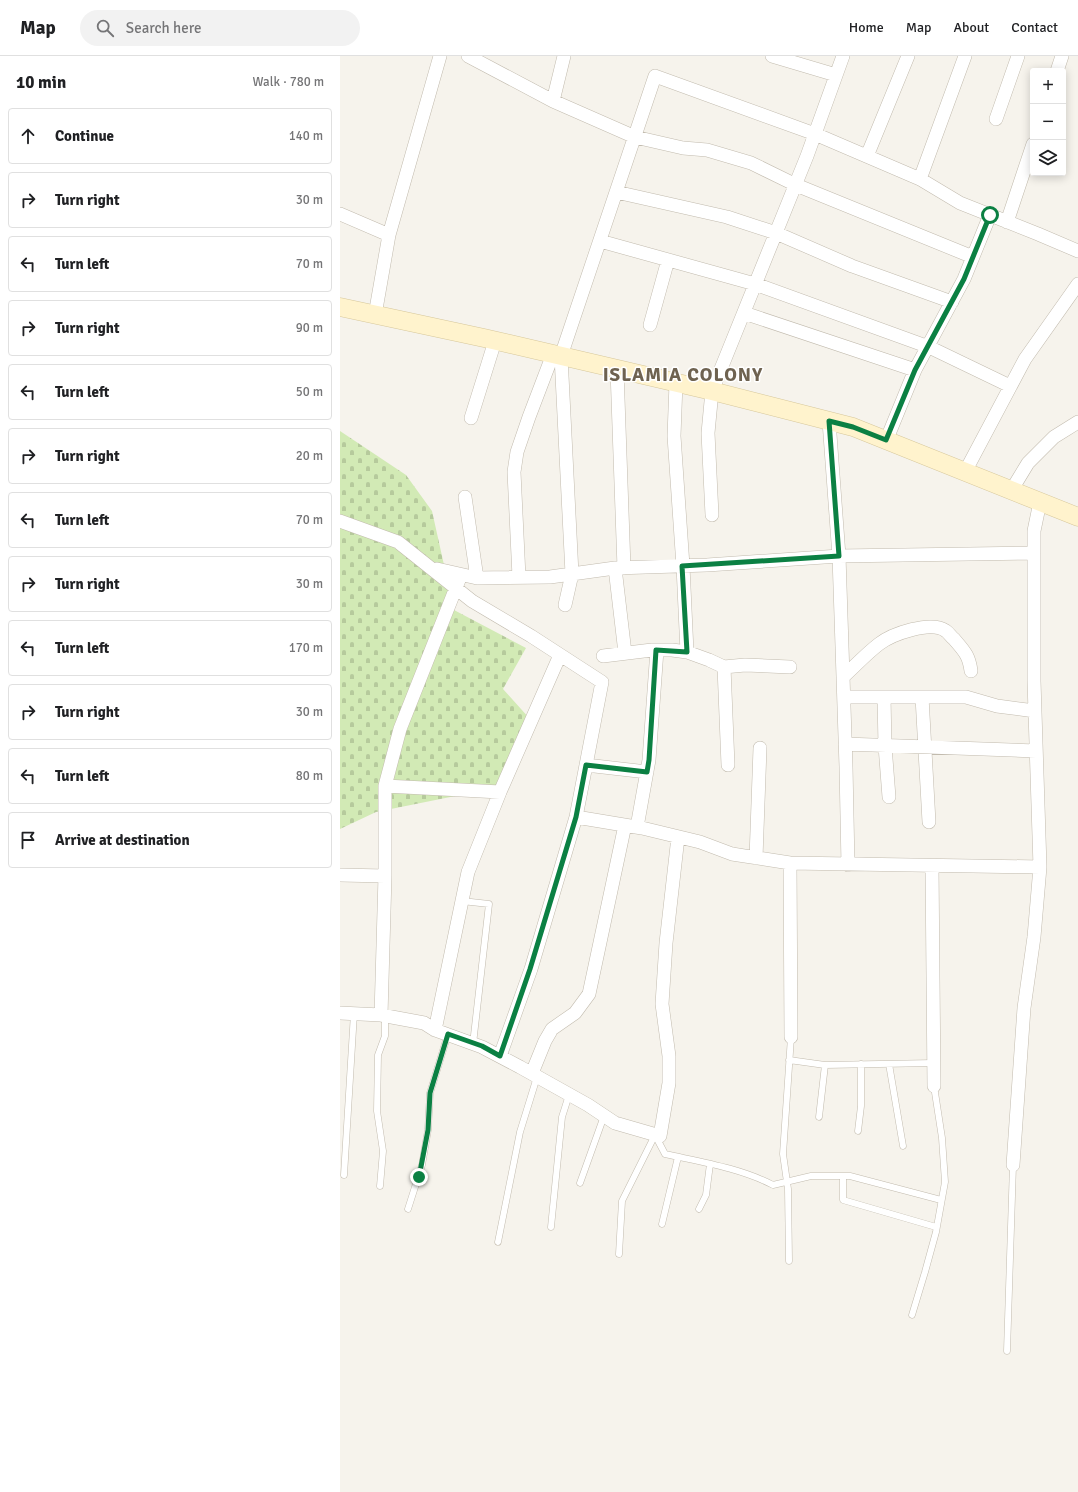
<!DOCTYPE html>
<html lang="en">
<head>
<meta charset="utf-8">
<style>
	body { margin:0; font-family:Signika,sans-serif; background:#f2f2f2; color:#202124 }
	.controls { position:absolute; right:12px; top:12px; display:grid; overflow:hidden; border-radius:4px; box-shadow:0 2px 10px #0003 }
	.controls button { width:36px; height:36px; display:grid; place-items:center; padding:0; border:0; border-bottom:1px solid #e0e0e0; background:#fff; color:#202124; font:20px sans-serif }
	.stop { position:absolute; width:12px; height:12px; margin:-9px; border:3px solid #0b8043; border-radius:50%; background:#fff }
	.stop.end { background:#0b8043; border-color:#fff; box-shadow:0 1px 4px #0008 }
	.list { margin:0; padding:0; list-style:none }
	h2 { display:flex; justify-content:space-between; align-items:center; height:52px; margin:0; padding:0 16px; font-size:17px }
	h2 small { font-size:13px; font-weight:400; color:#757577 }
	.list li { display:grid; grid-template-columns:26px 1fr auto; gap:12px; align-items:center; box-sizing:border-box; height:56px; margin:0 8px 8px; padding:0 8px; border:1px solid #e0e0e0; border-radius:4px }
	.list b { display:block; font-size:15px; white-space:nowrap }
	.list em { font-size:13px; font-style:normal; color:#757577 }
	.icon { flex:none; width:22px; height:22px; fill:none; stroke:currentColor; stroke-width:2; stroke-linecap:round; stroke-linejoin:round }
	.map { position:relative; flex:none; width:738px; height:1436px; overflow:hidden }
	header { display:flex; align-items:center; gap:24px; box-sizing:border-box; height:56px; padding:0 20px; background:#fff; border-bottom:1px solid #e0e0e0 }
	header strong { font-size:19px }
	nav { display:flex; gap:22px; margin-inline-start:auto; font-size:14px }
	.search { width:280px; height:36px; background:#f2f2f2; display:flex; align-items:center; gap:10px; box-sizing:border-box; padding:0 14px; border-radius:22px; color:#757577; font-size:15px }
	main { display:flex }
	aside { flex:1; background:#fff }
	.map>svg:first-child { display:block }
</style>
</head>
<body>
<header>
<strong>Map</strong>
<div class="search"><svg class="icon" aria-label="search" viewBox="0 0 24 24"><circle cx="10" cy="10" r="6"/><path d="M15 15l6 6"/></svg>Search here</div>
<nav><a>Home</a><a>Map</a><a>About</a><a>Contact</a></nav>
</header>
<main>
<aside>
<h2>10 min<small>Walk · 780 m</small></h2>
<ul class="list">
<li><svg class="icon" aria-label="ahead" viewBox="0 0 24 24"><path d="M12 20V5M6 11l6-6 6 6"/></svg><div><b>Continue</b></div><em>140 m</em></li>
<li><svg class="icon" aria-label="right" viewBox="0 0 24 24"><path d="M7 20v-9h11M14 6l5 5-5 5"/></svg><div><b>Turn right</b></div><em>30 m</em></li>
<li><svg class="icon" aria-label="left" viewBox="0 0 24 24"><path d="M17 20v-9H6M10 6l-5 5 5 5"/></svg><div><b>Turn left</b></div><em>70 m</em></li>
<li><svg class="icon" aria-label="right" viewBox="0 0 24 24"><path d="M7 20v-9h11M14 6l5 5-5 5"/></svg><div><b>Turn right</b></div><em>90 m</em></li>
<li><svg class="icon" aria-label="left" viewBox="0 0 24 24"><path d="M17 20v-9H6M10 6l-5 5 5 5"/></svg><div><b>Turn left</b></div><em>50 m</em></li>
<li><svg class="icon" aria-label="right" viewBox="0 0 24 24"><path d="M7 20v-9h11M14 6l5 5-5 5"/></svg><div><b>Turn right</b></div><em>20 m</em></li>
<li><svg class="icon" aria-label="left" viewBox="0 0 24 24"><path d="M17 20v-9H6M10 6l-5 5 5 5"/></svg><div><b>Turn left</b></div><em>70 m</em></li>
<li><svg class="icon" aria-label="right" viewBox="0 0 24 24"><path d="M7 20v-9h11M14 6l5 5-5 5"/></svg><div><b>Turn right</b></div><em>30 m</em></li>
<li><svg class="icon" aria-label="left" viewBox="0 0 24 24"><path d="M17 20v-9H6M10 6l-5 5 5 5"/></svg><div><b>Turn left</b></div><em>170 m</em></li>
<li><svg class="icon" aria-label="right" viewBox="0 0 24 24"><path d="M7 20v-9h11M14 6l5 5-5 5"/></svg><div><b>Turn right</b></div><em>30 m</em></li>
<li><svg class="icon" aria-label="left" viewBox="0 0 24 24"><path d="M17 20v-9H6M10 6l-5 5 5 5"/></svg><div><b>Turn left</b></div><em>80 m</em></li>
<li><svg class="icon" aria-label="arrive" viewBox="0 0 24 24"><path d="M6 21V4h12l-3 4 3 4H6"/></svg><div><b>Arrive at destination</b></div></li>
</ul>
</aside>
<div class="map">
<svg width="738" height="1436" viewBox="0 0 738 1436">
	<defs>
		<pattern id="cemetery-stones" width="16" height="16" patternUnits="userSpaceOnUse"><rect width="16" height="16" fill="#d2eab5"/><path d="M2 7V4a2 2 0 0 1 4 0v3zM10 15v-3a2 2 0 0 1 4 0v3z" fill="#b6ca9c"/></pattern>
	</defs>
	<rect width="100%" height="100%" fill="#f6f3ec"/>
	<!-- cemetery -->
	<path fill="url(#cemetery-stones)" d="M0 375 66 419 92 455 114 554 186 592 163 633 190 663 155 732 36 756 0 773Z"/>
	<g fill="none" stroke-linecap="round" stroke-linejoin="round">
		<!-- lane casing -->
		<g stroke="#c2bbae" stroke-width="7">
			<path id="lane" d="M122 845 149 848 133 988
				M449 1004 485 1009 594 1007
				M549 1008 563 1090
				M479 1061 485 1009
				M518 1075 521 1050V1008
				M315 1079 325 1098C361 1106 400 1112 433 1129L471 1120H510L601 1144
				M4 1119 14 957
				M503 1120V1144L596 1171
				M240 1127 264 1060
				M40 1130 43 1095 37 1055 38 999 45 980V960
				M68 1153 82 1109 88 1074 90 1037 108 978
				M359 1153 366 1139 370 1108
				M322 1168 338 1101
				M211 1171 222 1061 229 1039
				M158 1186 180 1076 197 1021
				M279 1198 282 1145 315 1079
				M449 1205 448 1133 443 1098 451 981
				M572 1259 585 1216 596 1176 605 1126 602 1082 594 1030
				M667 1295 673 1109"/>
		</g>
		<!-- street casing -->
		<g stroke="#c2bbae" stroke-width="14">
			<path id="street" d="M128 0 213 45 295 81 343 92 367 94 411 107 456 129 633 201
				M432 0 496 19
				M717 15 722 0
				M213 45 224 0
				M656 63 678 0
				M527 100 568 0
				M580 123 625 0
				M276 136 387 161 436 177 512 210 612 246
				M0 158 49 179
				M667 166 693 88
				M260 185 415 228 589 291 670 330
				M404 257 575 314
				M35 259 49 179 100 0
				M310 269 328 204
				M277 314 284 512
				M336 327 334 380 343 510 347 596
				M131 362 155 285
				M489 365 499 500 506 711 508 809
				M546 385 575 314 624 223 650 159
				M625 416 685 303 738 228
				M671 435 688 407 714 381 738 366
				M125 441 137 522
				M372 459 368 377 372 335 467 100 503 0
				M0 465 58 486 132 545 191 580 262 626 236 761 191 913 160 1000
				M275 512 285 597
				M97 513 137 522 210 521 275 512 367 509 499 500 694 497
				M179 521 174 416 177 396 189 361 213 298
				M225 549 232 518 221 300 315 20 475 78 580 123 620 147 698 178 738 195
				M263 600 312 594H332L347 596 369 604 384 611 405 609 450 611
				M384 611 388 709
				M503 621C515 610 526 598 539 588 552 578 591 564 606 575 609 577 611 581 614 583 624 595 629 599 631 615
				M504 641H626L657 650 695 655
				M544 641 545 690 549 741
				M582 641 589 766
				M505 688 696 695
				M246 709 307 716
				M45 730 160 736
				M236 761 302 772 360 786 392 798 450 807 700 811
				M297 771 309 704 317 594
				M416 802 420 692
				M450 807 451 981
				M592 810 594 1030
				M0 819 45 820
				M0 957 41 959 84 967 95 974 142 991 180 1011 248 1049 275 1067 320 1080 329 1027V1000L322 948 326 887 338 781
				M41 959 45 820V730L60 673 119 524
				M95 974 128 816 160 736 220 599
				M192 1017 205 985 212 973 235 957 249 938 285 769
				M673 1109 684 952 694 881 700 811 694 625V475L700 446"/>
		</g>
		<!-- secondary casing -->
		<g stroke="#d6c79b" stroke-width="19">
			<path id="secondary" d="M0 251 144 282 372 335 513 371 738 461"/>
		</g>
		<!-- lane -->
		<use href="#lane" stroke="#fff" stroke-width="6"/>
		<!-- street -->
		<use href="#street" stroke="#fff" stroke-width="13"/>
		<!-- secondary -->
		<use href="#secondary" stroke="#fff3cd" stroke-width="18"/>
	</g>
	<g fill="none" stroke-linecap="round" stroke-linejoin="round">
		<!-- route -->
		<path stroke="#0b8043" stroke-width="5" d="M79 1121 88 1074 90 1037 108 978 142 990 160 1000 190 913 236 761 246 709 307 716 309 704 316 594 347 596 342 510 499 500 489 365 513 371 546 384 575 314 624 223 650 159"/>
	</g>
	<g text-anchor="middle" stroke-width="3" stroke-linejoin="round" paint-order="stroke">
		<!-- district labels -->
		<g font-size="19" font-weight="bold" letter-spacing="1" fill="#6e6250" stroke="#fff">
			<text x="343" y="325">ISLAMIA COLONY</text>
		</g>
	</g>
</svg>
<div class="controls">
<button>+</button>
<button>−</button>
<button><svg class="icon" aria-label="layers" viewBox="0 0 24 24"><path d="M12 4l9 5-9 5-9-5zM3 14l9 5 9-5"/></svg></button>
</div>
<div class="stop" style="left:650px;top:159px"></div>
<div class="stop end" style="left:79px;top:1121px"></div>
</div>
</main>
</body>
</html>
